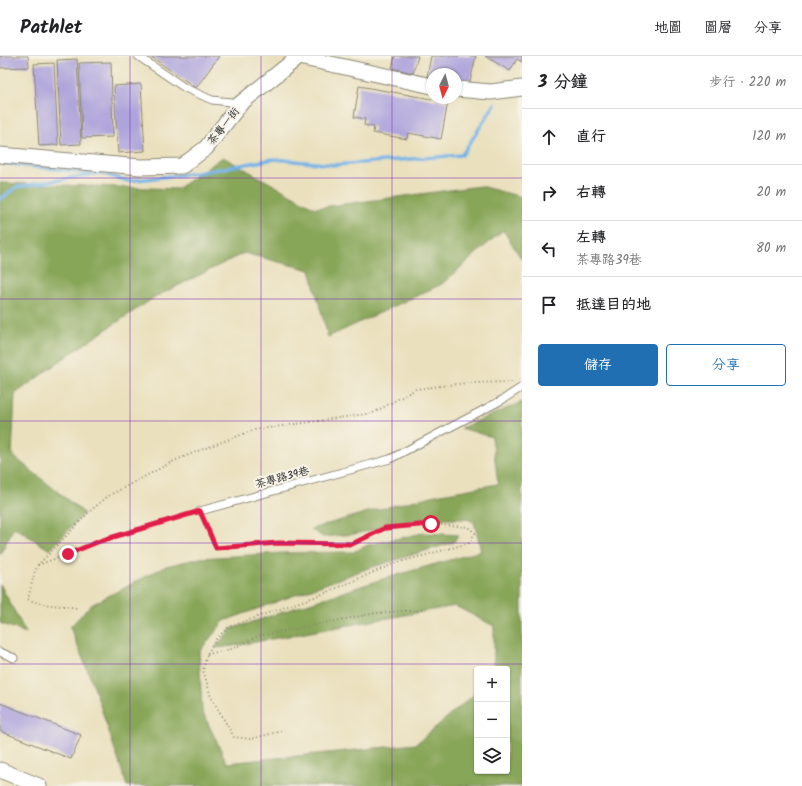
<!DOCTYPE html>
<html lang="zh-TW">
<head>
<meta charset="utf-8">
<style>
	body { margin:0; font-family:Kalam,"LXGW WenKai TC",sans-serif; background:#f2f2f2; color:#202124 }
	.controls { position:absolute; right:12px; bottom:12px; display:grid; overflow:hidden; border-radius:4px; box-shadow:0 1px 3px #0004 }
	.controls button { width:36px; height:36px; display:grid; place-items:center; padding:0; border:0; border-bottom:1px solid #e0e0e0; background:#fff; color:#202124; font:20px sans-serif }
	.compass { position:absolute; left:426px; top:12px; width:36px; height:36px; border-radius:50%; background:#fff; box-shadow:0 1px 3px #0004; rotate:186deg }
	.stop { position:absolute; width:12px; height:12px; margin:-9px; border:3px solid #e11d48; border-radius:50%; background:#fff }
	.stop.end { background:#e11d48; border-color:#fff; box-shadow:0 1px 4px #0008 }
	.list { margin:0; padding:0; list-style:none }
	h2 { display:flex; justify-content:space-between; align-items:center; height:52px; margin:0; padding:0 16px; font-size:17px }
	h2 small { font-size:13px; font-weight:400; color:#757577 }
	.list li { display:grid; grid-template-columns:26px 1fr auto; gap:12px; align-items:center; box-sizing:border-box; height:56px; padding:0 16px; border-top:1px solid #e0e0e0 }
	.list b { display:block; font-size:15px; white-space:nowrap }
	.list p { margin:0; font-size:13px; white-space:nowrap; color:#757577 }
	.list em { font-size:13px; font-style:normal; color:#757577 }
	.actions { display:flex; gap:8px; padding:12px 16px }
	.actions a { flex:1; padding:9px 0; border:1px solid #1f6fb2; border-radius:4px; text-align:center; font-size:14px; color:#1f6fb2 }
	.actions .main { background:#1f6fb2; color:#fff }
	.icon { flex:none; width:22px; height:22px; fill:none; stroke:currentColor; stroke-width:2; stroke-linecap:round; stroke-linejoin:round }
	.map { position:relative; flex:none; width:522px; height:730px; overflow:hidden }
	header { display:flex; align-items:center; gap:24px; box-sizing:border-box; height:56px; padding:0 20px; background:#fff; border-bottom:1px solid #e0e0e0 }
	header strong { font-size:19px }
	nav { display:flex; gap:22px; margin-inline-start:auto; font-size:14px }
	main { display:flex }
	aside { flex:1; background:#fff }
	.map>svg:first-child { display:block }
</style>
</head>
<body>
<header>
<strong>Pathlet</strong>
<nav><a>地圖</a><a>圖層</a><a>分享</a></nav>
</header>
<main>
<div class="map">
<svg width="522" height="730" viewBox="0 0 522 730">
	<rect width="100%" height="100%" fill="#f7f3e8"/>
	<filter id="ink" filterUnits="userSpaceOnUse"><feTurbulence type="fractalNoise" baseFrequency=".025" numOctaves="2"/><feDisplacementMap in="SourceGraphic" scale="8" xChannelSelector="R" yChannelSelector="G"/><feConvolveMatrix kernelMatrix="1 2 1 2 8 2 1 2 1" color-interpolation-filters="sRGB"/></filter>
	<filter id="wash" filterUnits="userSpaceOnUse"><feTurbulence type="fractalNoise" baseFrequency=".012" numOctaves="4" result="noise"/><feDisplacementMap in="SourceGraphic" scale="16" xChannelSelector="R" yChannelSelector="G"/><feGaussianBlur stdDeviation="0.9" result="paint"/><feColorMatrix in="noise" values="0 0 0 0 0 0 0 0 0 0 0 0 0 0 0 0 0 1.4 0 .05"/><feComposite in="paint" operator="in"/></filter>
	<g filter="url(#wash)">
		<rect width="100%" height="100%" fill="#eae0bd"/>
		<!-- forest -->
		<path fill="#88a659" stroke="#5a6842" d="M223 101 315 152 480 130 522 141V204L503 174 442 228 328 281 310 214 244 197 155 241 68 299 15 338 12 399 84 457 50 494 14 471 0 499V127L177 133Z
			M522 346V730H127L93 628 70 571 91 549 166 510 200 502 283 497 353 496 368 489 423 477 458 479 454 486 366 513 224 565 199 596 202 655 227 707 416 688 477 636V715H507V613H494V570L455 550 233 590 215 592 231 573 383 523 481 495 474 466 467 463H422L354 478 323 481 311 473 368 456 436 439 498 428 492 381 461 372Z
			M0 528 26 577 0 567Z"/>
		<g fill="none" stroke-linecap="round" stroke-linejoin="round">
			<!-- stream -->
			<path stroke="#74b3e7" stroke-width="3.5" d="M0 107 94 117
				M0 143 17 131 100 117 128 125 197 117 274 103 335 109 462 99 495 48"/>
		</g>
		<g id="blocks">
			<!-- building -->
			<path fill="#aea4db" d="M0 0H28L29 11 0 12Z
				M150 0H219L196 32Z
				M395 0H418L413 17 392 12Z
				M431 0H476L469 30 456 27V18H432V22L427 21Z
				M485 0H522V6L517 3 510 15Z
				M77 3 81 88 61 89 57 4Z
				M111 6 113 81 82 82 79 7Z
				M54 7 58 89 39 90 34 8Z
				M141 28 145 95 118 97 114 30Z
				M359 30 448 46 441 83 408 77 407 83 373 77 374 71 364 69 365 63 354 61Z
				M0 647 81 679 71 703 0 675Z"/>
		</g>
	</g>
	<g filter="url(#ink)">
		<use href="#blocks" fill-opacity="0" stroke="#8a8674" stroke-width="1"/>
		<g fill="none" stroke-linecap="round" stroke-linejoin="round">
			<!-- lane casing -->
			<g stroke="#8a8674" stroke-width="9">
				<path id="lane" d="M138 0 185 32 212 44 240 47
					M200 455 390 403 502 344 522 331
					M0 596 14 602"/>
			</g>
			<!-- street casing -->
			<g stroke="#8a8674" stroke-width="17">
				<path id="street" d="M294 0 432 30
					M456 33 491 36 522 32
					M0 99 141 111 182 110 206 92 241 47 297 2
					M0 714 39 730"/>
			</g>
			<!-- path -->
			<path stroke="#8a8674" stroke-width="2" stroke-dasharray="1 3" stroke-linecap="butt" d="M204 464 215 492 278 487 352 488 385 472 431 468 468 471 475 477 469 487 393 508 325 537 229 571 217 582 207 598 203 614 211 641 234 681 251 683 281 675
				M38 509 68 498 99 485 192 457
				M76 552C59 548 44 551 28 543L34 518 38 509 89 456 108 440 174 405 198 395 254 374 373 357 416 333 466 327 513 326
				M207 598 232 593 258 580 377 557 422 554"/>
			<!-- lane -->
			<use href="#lane" stroke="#fff" stroke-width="7"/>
			<!-- street -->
			<use href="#street" stroke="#fff" stroke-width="15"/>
		</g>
	</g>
	<g fill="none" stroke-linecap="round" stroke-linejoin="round" filter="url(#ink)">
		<!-- route -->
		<path stroke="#e11d48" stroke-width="5" d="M68 498 100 485 200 455 216 492 278 487 352 488 385 472 431 468"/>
	</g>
	<!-- grid -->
	<path fill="none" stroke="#7b2cbf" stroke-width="1" stroke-opacity="0.55" d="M130 0V730M261 0V730M392 0V730M0 122H522M0 243H522M0 365H522M0 487H522M0 608H522"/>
	<g text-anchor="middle" stroke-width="4" stroke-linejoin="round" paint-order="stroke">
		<!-- street labels -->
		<g font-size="11" fill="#2b2b2b" stroke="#f7f3e8">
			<text transform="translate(223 70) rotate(-52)" y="4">茶專一街</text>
			<text transform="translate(282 421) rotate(-15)" y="4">茶專路39巷</text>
		</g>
	</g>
</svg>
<div class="controls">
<button>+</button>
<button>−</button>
<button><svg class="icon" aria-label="layers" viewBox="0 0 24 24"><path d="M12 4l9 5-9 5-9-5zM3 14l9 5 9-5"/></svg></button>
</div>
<svg class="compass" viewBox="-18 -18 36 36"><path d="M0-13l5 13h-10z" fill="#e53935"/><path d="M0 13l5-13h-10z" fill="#757577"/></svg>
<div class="stop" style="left:431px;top:468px"></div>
<div class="stop end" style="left:68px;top:498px"></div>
</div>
<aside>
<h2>3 分鐘<small>步行 · 220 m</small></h2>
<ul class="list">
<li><svg class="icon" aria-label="ahead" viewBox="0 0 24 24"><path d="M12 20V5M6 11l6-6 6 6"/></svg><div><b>直行</b></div><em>120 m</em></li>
<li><svg class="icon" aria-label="right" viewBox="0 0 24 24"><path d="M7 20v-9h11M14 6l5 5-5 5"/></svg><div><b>右轉</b></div><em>20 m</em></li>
<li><svg class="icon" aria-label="left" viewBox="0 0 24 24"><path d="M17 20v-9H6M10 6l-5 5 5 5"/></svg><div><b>左轉</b><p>茶專路39巷</p></div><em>80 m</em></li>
<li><svg class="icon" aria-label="arrive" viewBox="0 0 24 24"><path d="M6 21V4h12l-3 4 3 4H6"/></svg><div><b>抵達目的地</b></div></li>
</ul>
<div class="actions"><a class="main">儲存</a><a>分享</a></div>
</aside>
</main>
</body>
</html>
